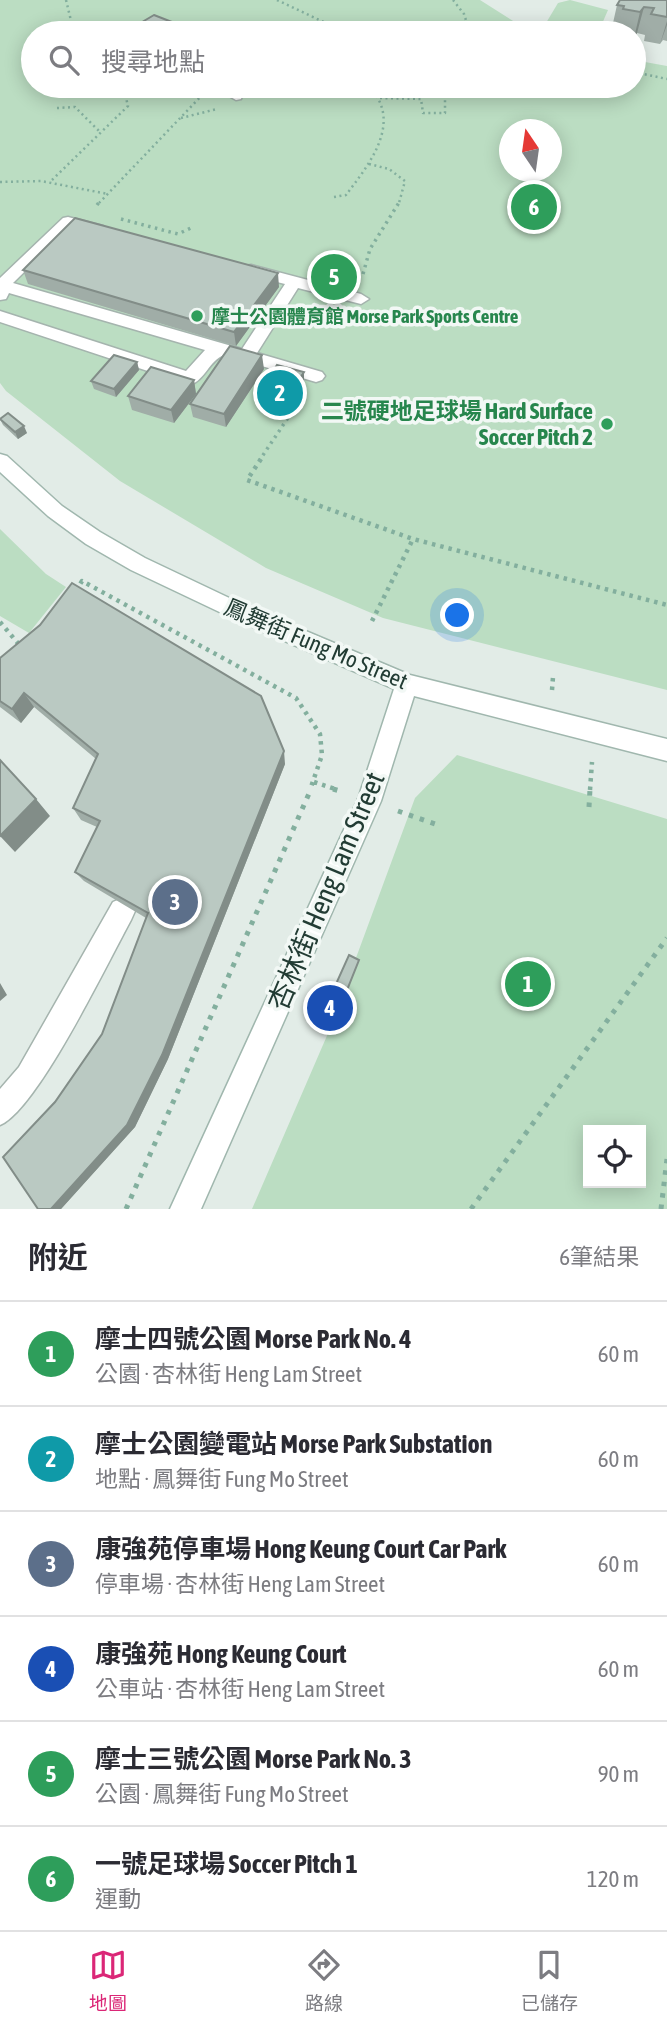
<!DOCTYPE html>
<html lang="zh-TW">
<head>
<meta charset="utf-8">
<style>
	body { margin:0; font-family:"Asap Condensed","Noto Sans TC",sans-serif; background:#f2f2f3; color:#2b2b33 }
	.controls { position:absolute; right:21px; bottom:21px; display:grid; overflow:hidden; border-radius:0px; box-shadow:0 4px 18px #0003 }
	.controls button { width:63px; height:63px; display:grid; place-items:center; padding:0; border:0; border-bottom:2px solid #e1e1e2; background:#fff; color:#2b2b33; font:35px sans-serif }
	.compass { position:absolute; left:499px; top:119px; width:63px; height:63px; border-radius:50%; background:#fff; box-shadow:0 4px 18px #0003; rotate:347deg }
	.you { position:absolute; left:458px; top:616px; width:24px; height:24px; margin:-18px; border:5px solid #fff; border-radius:50%; background:#1a73e8; box-shadow:0 0 0 10px #1a73e833 }
	.badge { display:grid; place-items:center; width:46px; height:46px; border-radius:50%; background:#db2777; color:#fff; font-size:23px; font-weight:700 }
	.pin { position:absolute; translate:-50% -50%; border:4px solid #fff; box-shadow:0 2px 7px #0006 }
	.list { margin:0; padding:0; list-style:none }
	h2 { display:flex; justify-content:space-between; align-items:center; height:91px; margin:0; padding:0 28px; font-size:30px }
	h2 small { font-size:23px; font-weight:400; color:#7c7c81 }
	.list li { display:grid; grid-template-columns:46px 1fr auto; gap:21px; align-items:center; box-sizing:border-box; height:105px; padding:0 28px; border-top:2px solid #e1e1e2 }
	.list b { display:block; font-size:26px; white-space:nowrap }
	.list p { margin:0; font-size:23px; white-space:nowrap; color:#7c7c81 }
	.list em { font-size:23px; font-style:normal; color:#7c7c81 }
	.icon { flex:none; width:38px; height:38px; fill:none; stroke:currentColor; stroke-width:2; stroke-linecap:round; stroke-linejoin:round }
	.map { position:relative; flex:none; width:667px; height:1209px; overflow:hidden }
	.search { position:absolute; background:#fff; box-shadow:0 4px 18px #0003; left:21px; right:21px; top:21px; height:77px; display:flex; align-items:center; gap:18px; box-sizing:border-box; padding:0 24px; border-radius:38px; color:#7c7c81; font-size:26px }
	.sheet { height:721px; background:#fff }
	nav { display:flex; justify-content:space-around; align-items:center; box-sizing:border-box; height:98px; border-top:2px solid #e1e1e2; background:#fff; font-size:19px; color:#7c7c81 }
	nav a { display:grid; justify-items:center; gap:4px }
	nav .on { color:#db2777 }
	.map>svg:first-child { display:block }
</style>
</head>
<body>
<div class="map">
<svg width="667" height="1209" viewBox="0 0 667 1209">
	<rect width="100%" height="100%" fill="#e2ece7"/>
	<!-- green -->
	<path fill="#bbddc2" fill-rule="evenodd" d="M0 0H480L532 33H33V86H634V60L667 66V690L383 618 266 568 120 481 6 391 0 383ZM510 130H552V172H510Z
		M570 0 608 10 598 33H561L546 23 558 3Z
		M0 529 46 574 66 587 29 633 0 616Z
		M457 755 667 819V1209H252L329 1031 415 798ZM588 1130H641V1183H588Z"/>
	<g fill="none" stroke-linecap="round" stroke-linejoin="round">
		<!-- lane casing -->
		<g stroke="#a5b4ae" stroke-width="3">
			<path id="lane" d="M233 86H245L241 99 236 100 229 96Z
				M68 217 103 226 106 229 98 234 71 226 13 283 242 349 285 284 245 274 243 270 245 266 251 265 361 294 369 299 361 304 298 288 257 353 322 372 325 376 322 380 316 382 224 355C209 361 205 380 190 385L0 322V311L186 371 205 350 9 293 6 299 0 300V278L63 218Z
				M122 898 131 902 135 911 131 920C108 962 37 1110 0 1125V1089L19 1067 113 902Z"/>
		</g>
		<!-- secondary casing -->
		<g stroke="#a0b7ae" stroke-width="3">
			<path id="secondary" d="M0 454 7 456 62 506 100 532 145 558 244 605 410 675 667 739V761L414 696 381 801 201 1209H170L358 799 394 689 230 617 131 570 86 544 48 516 0 472Z"/>
		</g>
		<!-- path-far3 -->
		<path stroke="#83af9e" stroke-width="2.5" stroke-dasharray="2 3.5" stroke-linecap="butt" d="M66 0 74 33
			M277 0 347 33
			M453 0 464 14 470 33
			M634 72 667 79
			M182 86 211 93
			M262 96H305L390 86
			M380 98 421 99 423 113H445V86
			M57 108 75 107 100 132
			M181 118 217 109
			M369 164 389 169 405 181 399 203
			M52 180 128 106 123 86
			M0 182 41 181 108 194
			M334 197 346 195C367 167 402 125 372 90
			M99 203 205 92"/>
		<!-- path-far2 -->
		<path stroke="#83af9e" stroke-width="3.5" stroke-dasharray="2.5 4.5" stroke-linecap="butt" d="M97 205 100 201
			M121 219 178 234 193 227
			M363 274 370 249 400 201
			M259 461 302 397"/>
		<!-- path-far1 -->
		<path stroke="#83af9e" stroke-width="4.5" stroke-dasharray="3.5 5" stroke-linecap="butt" d="M261 459 247 480 413 539 667 605
			M76 591 82 581 296 698 320 734 322 755 310 790
			M372 621 413 539
			M0 622 22 648
			M552 690 553 677
			M314 782 338 790
			M590 790 592 762"/>
		<!-- path -->
		<path stroke="#83af9e" stroke-width="5" stroke-dasharray="4.5 7" stroke-linecap="butt" d="M333 789 340 791
			M589 807 590 789
			M398 811 435 824
			M126 1209 311 789
			M471 1209 667 938
			M661 1209 667 1159"/>
		<!-- lane -->
		<use href="#lane" fill="#fff" fill-rule="evenodd"/>
		<!-- secondary -->
		<use href="#secondary" fill="#fff" fill-rule="evenodd"/>
	</g>
	<!-- wall -->
	<path fill="#a0ada7" d="M667 0V41L663 40 660 44 644 41 645 35 637 33 634 38V33H617L611 32 617 5Z
		M177 24 178 31 175 33H132V28Z
		M271 86H292L293 92 272 93Z
		M23 270 279 287 236 346 28 284Z
		M137 362 139 370 116 397 94 389 91 381Z
		M264 369 226 427 193 417 190 404Z
		M304 372V380L282 414 257 407 256 399Z
		M194 380 196 394 174 423 132 410 128 396Z
		M0 419 27 433 18 439 3 425Z
		M0 658 285 764 168 1059 135 1127 61 1209H38L55 1102 102 1034 146 918 84 881 75 872 97 827 81 820 73 808 96 759 34 707 21 723 0 707Z
		M359 960 358 963 339 1012 327 1006V1004Z"/>
	<!-- shaded-wall -->
	<path fill="#828d88" d="M644 7 637 33 634 38 640 12Z
		M667 21V25L660 44Z
		M177 24 178 31 175 33H162Z
		M278 273 279 287 236 346 234 332Z
		M262 355 264 369 226 427 224 414Z
		M137 362 139 370 116 397 114 389Z
		M304 372V380L282 414 281 407Z
		M194 380 196 394 174 423 171 410Z
		M24 426 27 433 18 439 15 432Z
		M24 693 34 707 21 723 12 709Z
		M284 751 285 764 168 1059 135 1127 61 1209H51Z
		M36 799 50 816 15 852 0 836Z
		M0 983 7 995 0 1001Z"/>
	<!-- building -->
	<path fill="#bac9c2" stroke="#828d88" stroke-width="2" d="M620 0H667V17L651 14 654 8 644 7 640 12 623 9 624 6 617 5Z
		M154 15 177 24 162 33H145L132 28Z
		M102 24 125 33H92L88 32Z
		M75 218 278 273 234 332 23 270Z
		M230 346 262 355 224 414 190 404Z
		M114 355 137 362 114 389 91 381Z
		M277 365 304 372 281 407 256 399Z
		M151 367 194 380 171 410 128 396Z
		M8 413 24 426 15 432 0 419Z
		M72 583 261 696 284 751 162 1055 127 1125 51 1209H38L3 1157 55 1102 102 1034 148 913 75 872 100 821 73 808 98 754 24 693 12 709 0 701V658L40 625Z
		M0 760 36 799 0 836Z
		M349 955 359 960 339 1010 327 1004Z"/>
	<!-- markers -->
	<g fill="#2e9e5b" stroke="#f2f8f5" stroke-width="2.5">
		<circle cx="197" cy="316" r="7"/>
		<circle cx="607" cy="424" r="7"/>
	</g>
	<g text-anchor="middle" stroke-width="7" stroke-linejoin="round" paint-order="stroke">
		<!-- far-leisure labels -->
		<g font-size="19" font-weight="bold" fill="#27864d" stroke="#f2f8f5" text-anchor="start">
			<text x="211" y="323">摩士公園體育館 Morse Park Sports Centre</text>
		</g>
		<!-- leisure labels -->
		<g font-size="23" font-weight="bold" fill="#27864d" stroke="#f2f8f5" text-anchor="end">
			<text x="593" y="419">二號硬地足球場 Hard Surface<tspan x="593" dy="26">Soccer Pitch 2</tspan></text>
		</g>
		<!-- street labels -->
		<g font-size="23" fill="#223c34" stroke="#f2f8f5">
			<text transform="translate(316 644) rotate(23)" y="8">鳳舞街 Fung Mo Street</text>
		</g>
		<!-- near-street labels -->
		<g font-size="28" fill="#223c34" stroke="#f2f8f5">
			<text transform="translate(326 891) rotate(-67)" y="10">杏林街 Heng Lam Street</text>
		</g>
	</g>
</svg>
<div class="controls">
<button><svg class="icon" aria-label="locate" viewBox="0 0 24 24"><circle cx="12" cy="12" r="6"/><path d="M12 2v4M12 18v4M2 12h4M18 12h4"/></svg></button>
</div>
<svg class="compass" viewBox="-18 -18 36 36"><path d="M0-13l5 13h-10z" fill="#e53935"/><path d="M0 13l5-13h-10z" fill="#7c7c81"/></svg>
<div class="you"></div>
<div class="pin badge" style="left:528px;top:984px;background:#2e9e5b">1</div>
<div class="pin badge" style="left:280px;top:393px;background:#0f9aa8">2</div>
<div class="pin badge" style="left:175px;top:902px;background:#5c6f8a">3</div>
<div class="pin badge" style="left:330px;top:1008px;background:#1a4fb4">4</div>
<div class="pin badge" style="left:334px;top:277px;background:#2e9e5b">5</div>
<div class="pin badge" style="left:534px;top:207px;background:#2e9e5b">6</div>
<div class="search"><svg class="icon" aria-label="search" viewBox="0 0 24 24"><circle cx="10" cy="10" r="6"/><path d="M15 15l6 6"/></svg>搜尋地點</div>
</div>
<section class="sheet">
<h2>附近<small>6筆結果</small></h2>
<ul class="list">
<li><span class="badge" style="background:#2e9e5b">1</span><div><b>摩士四號公園 Morse Park No. 4</b><p>公園 · 杏林街 Heng Lam Street</p></div><em>60 m</em></li>
<li><span class="badge" style="background:#0f9aa8">2</span><div><b>摩士公園變電站 Morse Park Substation</b><p>地點 · 鳳舞街 Fung Mo Street</p></div><em>60 m</em></li>
<li><span class="badge" style="background:#5c6f8a">3</span><div><b>康強苑停車場 Hong Keung Court Car Park</b><p>停車場 · 杏林街 Heng Lam Street</p></div><em>60 m</em></li>
<li><span class="badge" style="background:#1a4fb4">4</span><div><b>康強苑 Hong Keung Court</b><p>公車站 · 杏林街 Heng Lam Street</p></div><em>60 m</em></li>
<li><span class="badge" style="background:#2e9e5b">5</span><div><b>摩士三號公園 Morse Park No. 3</b><p>公園 · 鳳舞街 Fung Mo Street</p></div><em>90 m</em></li>
<li><span class="badge" style="background:#2e9e5b">6</span><div><b>一號足球場 Soccer Pitch 1</b><p>運動</p></div><em>120 m</em></li>
</ul>
</section>
<nav>
<a class="on"><svg class="icon" aria-label="map" viewBox="0 0 24 24"><path d="M3 6l6-2 6 2 6-2v14l-6 2-6-2-6 2zM9 4v14M15 6v14"/></svg>地圖</a>
<a><svg class="icon" aria-label="directions" viewBox="0 0 24 24"><path d="M12 3l9 9-9 9-9-9zM9 14v-3h6M13 9l2 2-2 2"/></svg>路線</a>
<a><svg class="icon" aria-label="saved" viewBox="0 0 24 24"><path d="M7 4h10v16l-5-4-5 4z"/></svg>已儲存</a>
</nav>
</body>
</html>
